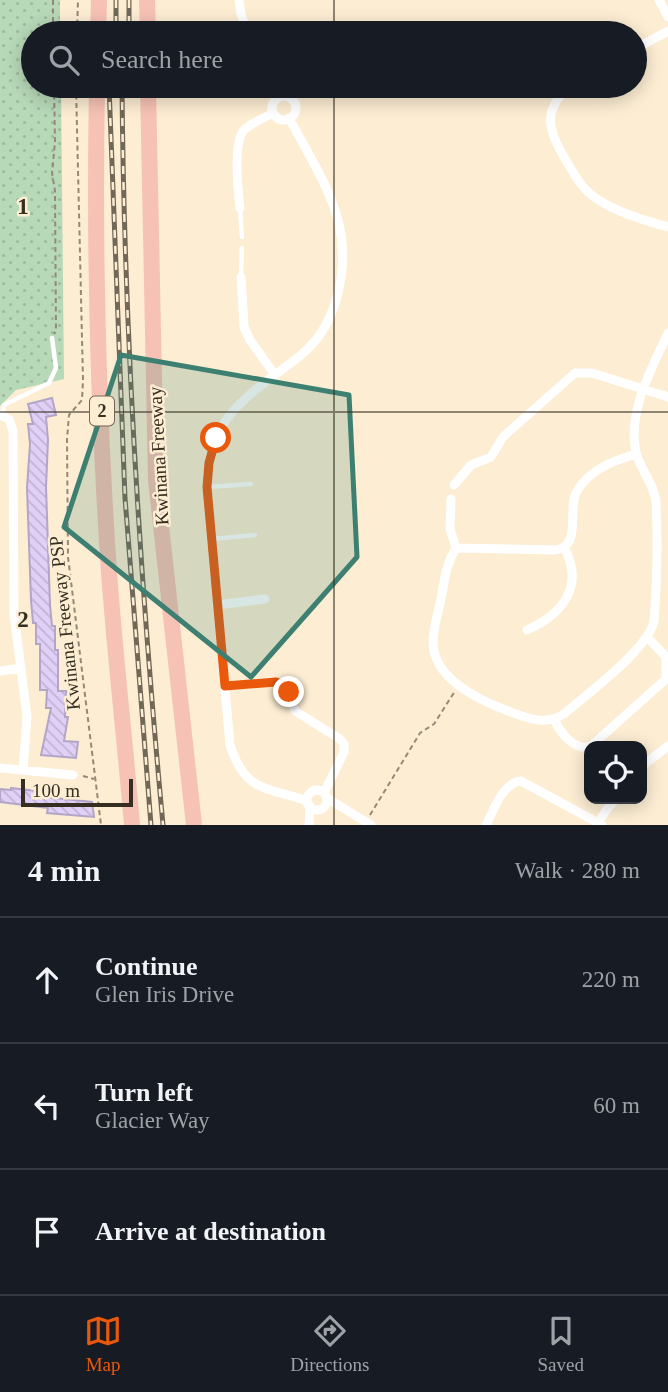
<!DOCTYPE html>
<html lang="en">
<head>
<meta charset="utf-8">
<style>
	body { margin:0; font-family:Georgia,serif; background:#242831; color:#f1f3f6 }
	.controls { position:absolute; right:21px; bottom:21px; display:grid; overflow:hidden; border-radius:14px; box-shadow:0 4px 18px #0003 }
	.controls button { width:63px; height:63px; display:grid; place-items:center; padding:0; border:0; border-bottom:2px solid #363941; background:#171b24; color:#f1f3f6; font:35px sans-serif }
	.scale { position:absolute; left:21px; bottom:18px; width:112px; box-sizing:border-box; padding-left:7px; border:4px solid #352e21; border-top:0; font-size:19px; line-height:24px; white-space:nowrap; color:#352e21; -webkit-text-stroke:5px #fcedd3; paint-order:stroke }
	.stop { position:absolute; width:21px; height:21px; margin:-16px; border:5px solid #ea580c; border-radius:50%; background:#fff }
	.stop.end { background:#ea580c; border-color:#fff; box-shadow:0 2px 7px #0008 }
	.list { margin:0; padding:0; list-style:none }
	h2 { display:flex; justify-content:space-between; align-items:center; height:91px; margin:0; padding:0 28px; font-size:30px }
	h2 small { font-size:23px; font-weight:400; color:#9ea1a6 }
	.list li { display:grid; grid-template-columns:46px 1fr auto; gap:21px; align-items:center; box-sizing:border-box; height:126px; padding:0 28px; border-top:2px solid #363941 }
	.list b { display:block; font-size:26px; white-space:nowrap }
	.list p { margin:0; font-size:23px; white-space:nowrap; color:#9ea1a6 }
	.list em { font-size:23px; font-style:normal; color:#9ea1a6 }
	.icon { flex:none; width:38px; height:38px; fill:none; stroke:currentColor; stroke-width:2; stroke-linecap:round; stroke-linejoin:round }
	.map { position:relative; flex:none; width:668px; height:825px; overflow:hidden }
	.search { position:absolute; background:#171b24; box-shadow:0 4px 18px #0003; left:21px; right:21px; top:21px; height:77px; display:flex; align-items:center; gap:18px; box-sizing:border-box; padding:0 24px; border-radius:38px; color:#9ea1a6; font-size:26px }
	.sheet { height:469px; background:#171b24 }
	nav { display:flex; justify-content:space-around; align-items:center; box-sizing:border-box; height:98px; border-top:2px solid #363941; background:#171b24; font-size:19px; color:#9ea1a6 }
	nav a { display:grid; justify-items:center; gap:4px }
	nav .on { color:#ea580c }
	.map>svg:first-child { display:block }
</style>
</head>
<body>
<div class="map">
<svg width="668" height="825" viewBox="0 0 668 825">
	<defs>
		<pattern id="park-dots" width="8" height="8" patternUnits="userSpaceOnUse" patternTransform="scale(1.75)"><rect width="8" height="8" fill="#b7d9b8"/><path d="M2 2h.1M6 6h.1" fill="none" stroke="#9ebb9e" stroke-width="1.8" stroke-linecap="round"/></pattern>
		<pattern id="building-back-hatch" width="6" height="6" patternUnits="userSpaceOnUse" patternTransform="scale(1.75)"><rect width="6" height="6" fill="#e0d0f7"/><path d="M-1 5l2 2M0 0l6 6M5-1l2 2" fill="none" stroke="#c1b3d3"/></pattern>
	</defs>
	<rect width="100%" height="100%" fill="#fcedd3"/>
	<!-- park -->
	<path fill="url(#park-dots)" d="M0 0H60V33H33V86H61L64 379 16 390 0 406Z"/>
	<!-- building -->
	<path fill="url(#building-back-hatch)" stroke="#b3a5c5" stroke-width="2" d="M52 398 56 415 46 417 48 440 46 487 50 605 52 626H55V650H58V691H66L65 717H68L64 741 78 742 76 758 41 755 51 708H46L47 690H40V644H36V623H33L31 600 27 488 30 444 28 424H33L28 404Z
		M11 788 46 792V797L92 802 94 817 47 813 48 808 0 802V789L11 790Z"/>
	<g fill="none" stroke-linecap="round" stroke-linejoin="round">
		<!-- path -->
		<path stroke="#948976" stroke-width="2" stroke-dasharray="5 3.5" stroke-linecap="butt" d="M53 0V33
			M77 33 78 0
			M54 86 55 142 52 173 55 191 56 331 54 334
			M76 86 83 380 82 400 69 415 67 439 68 557 101 825
			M83 776 94 779
			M370 815 420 733 434 724 455 691"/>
		<!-- lane -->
		<path stroke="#fff" stroke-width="4.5" d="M240 208 242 237
			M241 277 242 248
			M3 414 4 405 49 383 56 368 52 338
			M207 487 251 484
			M212 539 255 535"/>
		<!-- street -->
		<path stroke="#fff" stroke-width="9" d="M239 0 241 14 248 33
			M659 0 668 17
			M635 49 668 31
			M571 86C540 110 549 133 567 162 575 176 583 190 597 199 618 213 644 220 668 227
			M272 108a12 12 0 1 1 24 0a12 12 0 1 1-24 0Z
			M289 118C306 150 331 189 339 224 349 268 338 325 301 355 274 377 241 396 222 426 211 445 208 466 207 487L230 745C246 794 266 786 307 801
			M240 208C238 191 233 143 244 130 251 123 264 118 273 113
			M241 277 244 327 250 340 275 375
			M0 415 9 419 13 431 14 614 27 717 23 770
			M454 485 471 465 491 457 503 437 575 373H592L668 397
			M451 499 450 529 456 548
			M456 548C446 564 444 582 441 599 438 613 433 628 433 642 433 679 479 700 508 711 527 718 544 726 564 714 589 692 645 652 654 622 657 583 658 541 656 502 654 483 640 470 636 452 627 412 652 368 668 333
			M456 548 553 550C584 549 566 509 577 491 590 469 613 461 636 454
			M217 605 265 599
			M527 630C563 614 585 586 564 547
			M0 671 21 668
			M225 686 270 682 282 684 289 692 295 711 340 739 344 744V752L324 793
			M554 719C560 732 573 750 589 747
			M591 746 666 679V657L648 638
			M642 766 668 746
			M0 768 73 775
			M307 800a10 10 0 1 1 20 0a10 10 0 1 1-20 0Z
			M327 798 371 825
			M598 823 607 809 616 799
			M309 825 310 806
			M486 825C494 810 502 783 521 781L602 825"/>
		<!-- highway -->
		<path stroke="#f6c2b5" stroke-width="16" d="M147 0 148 33
			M98 33 99 0
			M97 86C94 247 98 411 109 572 115 656 125 741 132 825
			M148 86 156 480 194 825"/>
		<!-- rail casing -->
		<g stroke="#716857" stroke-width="5">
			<path id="rail" d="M116 0V33
				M129 0V33
				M109 86 125 498 151 825
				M122 86C124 333 140 579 163 825"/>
		</g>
		<!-- rail -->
		<use href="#rail" stroke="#fcedd3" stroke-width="2.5" stroke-dasharray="8" stroke-linecap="butt"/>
	</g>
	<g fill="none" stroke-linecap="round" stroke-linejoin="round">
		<!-- route -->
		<path stroke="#ea580c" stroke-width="9" d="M216 438 209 463 207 487 225 686 276 682 282 684 289 692"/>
	</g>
	<!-- marked area -->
	<path fill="#3d8071" fill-opacity="0.2" stroke="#3d8071" stroke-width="5" stroke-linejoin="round" d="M121 355 349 395 357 557 251 677 64 527Z"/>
	<!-- grid -->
	<path fill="none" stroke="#352e21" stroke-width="2" stroke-opacity="0.55" d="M334 0V33M334 86V825M0 412H668"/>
	<g text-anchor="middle" stroke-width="5" stroke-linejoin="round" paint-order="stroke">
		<!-- shield labels -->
		<rect fill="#fcedd3" stroke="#716756" stroke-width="2" x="90" y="396.5" width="24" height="29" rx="5"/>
		<g font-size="18" font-weight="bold" fill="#352e21">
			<text x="102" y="417">2</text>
		</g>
		<!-- street labels -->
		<g font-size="19" fill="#352e21" stroke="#fcedd3">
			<text transform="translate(158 456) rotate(-93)" y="7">Kwinana Freeway</text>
			<text transform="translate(64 623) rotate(-96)" y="7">Kwinana Freeway PSP</text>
		</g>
	</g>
	<g font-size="23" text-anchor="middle" font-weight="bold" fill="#352e21" stroke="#fcedd3" stroke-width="5" stroke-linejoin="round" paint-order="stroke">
		<text x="23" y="214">1</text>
		<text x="23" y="627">2</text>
	</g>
</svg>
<div class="controls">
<button><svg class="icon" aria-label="locate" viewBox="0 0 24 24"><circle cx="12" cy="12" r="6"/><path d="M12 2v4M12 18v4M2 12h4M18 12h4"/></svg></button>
</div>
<div class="scale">100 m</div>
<div class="stop" style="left:216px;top:438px"></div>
<div class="stop end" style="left:289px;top:692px"></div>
<div class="search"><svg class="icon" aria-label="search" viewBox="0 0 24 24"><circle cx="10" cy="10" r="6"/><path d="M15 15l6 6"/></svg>Search here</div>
</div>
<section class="sheet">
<h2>4 min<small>Walk · 280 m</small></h2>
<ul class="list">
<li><svg class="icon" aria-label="ahead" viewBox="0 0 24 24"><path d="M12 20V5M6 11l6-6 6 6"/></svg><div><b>Continue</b><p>Glen Iris Drive</p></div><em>220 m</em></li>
<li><svg class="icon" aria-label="left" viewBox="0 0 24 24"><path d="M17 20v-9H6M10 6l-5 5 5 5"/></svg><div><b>Turn left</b><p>Glacier Way</p></div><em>60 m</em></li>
<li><svg class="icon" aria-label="arrive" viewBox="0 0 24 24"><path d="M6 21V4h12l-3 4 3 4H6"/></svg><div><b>Arrive at destination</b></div></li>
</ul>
</section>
<nav>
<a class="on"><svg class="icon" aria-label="map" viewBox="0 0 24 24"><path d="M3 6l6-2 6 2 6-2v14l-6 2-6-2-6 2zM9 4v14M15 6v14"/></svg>Map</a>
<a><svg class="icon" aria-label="directions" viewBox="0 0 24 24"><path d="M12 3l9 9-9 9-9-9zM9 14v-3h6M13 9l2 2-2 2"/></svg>Directions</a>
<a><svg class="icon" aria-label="saved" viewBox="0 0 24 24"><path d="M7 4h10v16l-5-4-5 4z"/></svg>Saved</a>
</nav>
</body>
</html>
